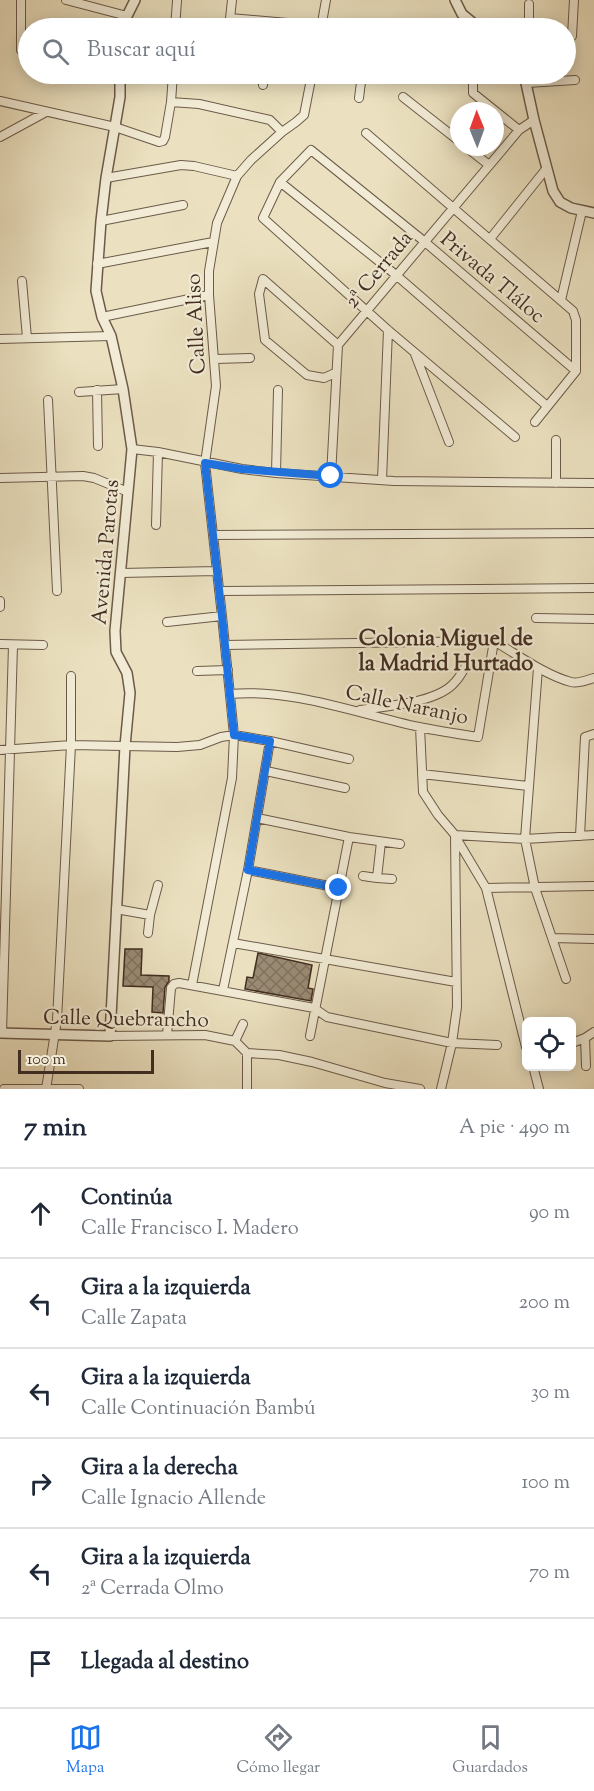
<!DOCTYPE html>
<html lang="es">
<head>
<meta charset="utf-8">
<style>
	body { margin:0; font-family:"Sorts Mill Goudy",serif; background:#f6f6f7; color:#1f2937 }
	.controls { position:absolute; right:18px; bottom:18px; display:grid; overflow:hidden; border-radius:9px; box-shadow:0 3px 15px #0003 }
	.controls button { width:54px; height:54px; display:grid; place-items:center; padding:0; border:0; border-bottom:2px solid #e0e1e3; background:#fff; color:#1f2937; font:30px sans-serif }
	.compass { position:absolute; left:450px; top:102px; width:54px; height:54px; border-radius:50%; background:#fff; box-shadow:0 3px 15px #0003; rotate:359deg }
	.scale { position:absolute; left:18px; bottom:15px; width:136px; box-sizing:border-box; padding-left:6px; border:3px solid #422d21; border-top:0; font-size:16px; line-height:21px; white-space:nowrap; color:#422d21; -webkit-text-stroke:4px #f2ecd6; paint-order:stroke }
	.stop { position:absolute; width:18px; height:18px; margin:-14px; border:4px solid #1a73e8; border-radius:50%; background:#fff }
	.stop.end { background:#1a73e8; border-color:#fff; box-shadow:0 2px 6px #0008 }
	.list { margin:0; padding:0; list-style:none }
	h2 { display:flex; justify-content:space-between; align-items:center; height:78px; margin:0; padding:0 24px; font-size:26px }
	h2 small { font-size:20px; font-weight:400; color:#747a83 }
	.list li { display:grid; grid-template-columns:39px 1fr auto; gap:18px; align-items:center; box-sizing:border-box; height:90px; padding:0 24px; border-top:2px solid #e0e1e3 }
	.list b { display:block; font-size:22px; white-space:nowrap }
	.list p { margin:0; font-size:20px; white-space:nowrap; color:#747a83 }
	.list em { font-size:20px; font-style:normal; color:#747a83 }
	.icon { flex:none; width:33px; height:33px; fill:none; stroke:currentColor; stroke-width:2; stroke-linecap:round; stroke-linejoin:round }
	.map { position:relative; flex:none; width:594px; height:1089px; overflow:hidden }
	.search { position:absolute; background:#fff; box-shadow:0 3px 15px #0003; left:18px; right:18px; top:18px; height:66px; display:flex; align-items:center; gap:15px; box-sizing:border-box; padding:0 21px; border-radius:33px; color:#747a83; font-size:22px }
	.sheet { height:618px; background:#fff }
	nav { display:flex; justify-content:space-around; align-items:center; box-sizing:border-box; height:84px; border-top:2px solid #e0e1e3; background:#fff; font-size:16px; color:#747a83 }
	nav a { display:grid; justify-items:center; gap:3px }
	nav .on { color:#1a73e8 }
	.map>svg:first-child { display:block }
</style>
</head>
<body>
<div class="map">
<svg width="594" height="1089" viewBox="0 0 594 1089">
	<defs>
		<pattern id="building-cross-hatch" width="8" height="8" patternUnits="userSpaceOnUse" patternTransform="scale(1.5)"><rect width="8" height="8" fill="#9a8b74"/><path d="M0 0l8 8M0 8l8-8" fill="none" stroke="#7f725f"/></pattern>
	</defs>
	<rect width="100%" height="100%" fill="#ebe1c0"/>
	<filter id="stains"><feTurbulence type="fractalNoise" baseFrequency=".00333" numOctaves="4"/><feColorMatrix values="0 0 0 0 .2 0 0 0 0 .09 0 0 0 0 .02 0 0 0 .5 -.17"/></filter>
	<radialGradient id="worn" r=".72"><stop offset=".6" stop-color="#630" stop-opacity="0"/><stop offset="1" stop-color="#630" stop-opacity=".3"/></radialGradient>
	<!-- building -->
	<path fill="url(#building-cross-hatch)" stroke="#422d21" stroke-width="1.5" d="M125 949H142L141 975 169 976V981L165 987 163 1013 152 1012 153 987 123 986Z
		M258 953 312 965 308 988 313 989 311 1001 245 989 247 977 253 978Z"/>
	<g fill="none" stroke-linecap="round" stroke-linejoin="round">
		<!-- minor casing -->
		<g stroke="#6c5a49" stroke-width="10">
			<path id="minor" d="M21 0V50L28 52
				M66 0 127 16
				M230 18 322 26
				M175 28 177 1
				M229 28 232 0
				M321 28 326 0
				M529 28V4
				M572 36 574 0
				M473 74V93L519 130
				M224 76V74
				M527 83 575 80
				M263 85 264 74
				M403 97 459 141
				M359 98 362 74
				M0 101 115 127 159 142 163 141 165 137 171 102 173 74
				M171 102 199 104 270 120 282 132
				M366 133 573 311 576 320V371L535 422
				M0 137 46 112
				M466 147 489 165
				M106 178 181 165 194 166 237 176
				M280 182 396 275 547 406
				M101 221 183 205
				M490 239 546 169
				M97 264 213 242
				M22 281 27 338
				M561 300 582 211
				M102 317 209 295
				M0 339 111 336
				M415 354 449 442
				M215 359 250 358
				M335 373 324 378 307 375 265 340 259 294 263 279 338 345
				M97 390 98 446
				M79 392 123 389
				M48 400 57 591
				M515 437 388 330 263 218 280 182 311 150 425 242 576 371
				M556 440V483
				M132 449 158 452 242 469 276 473 394 481 594 483
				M276 473 278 390
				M331 476 338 345 519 130 534 120
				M0 478 83 476 94 478 128 492
				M382 480 388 330
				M156 525 158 452
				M213 535 594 533
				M121 573 216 571
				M219 591 594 588
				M0 601V607
				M536 618 594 619
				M167 622 222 616
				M494 641C516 654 547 676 571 682 579 684 586 680 594 678
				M0 644 43 645
				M225 645 494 641
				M538 668 525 839 535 888 566 979
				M197 671 228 670
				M230 694C291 688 359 714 419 727 438 731 458 734 478 737L494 641
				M360 710C387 706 438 703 455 682 460 677 464 669 468 662
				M420 727 423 792 438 815 455 835 457 1007 452 1043 441 1089
				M0 750 71 745 177 747 200 745 221 737 234 735 270 741 349 759
				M266 771 345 788
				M422 774 528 786
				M257 818 349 837 400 844
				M455 835 525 839 594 835
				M455 836 486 888 526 1047
				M580 836 585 737 594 734
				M381 842 377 878 392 879
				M248 870 339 888
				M363 876 377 878
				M486 888 594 886
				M116 909 150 915 158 885
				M148 933 150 915
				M552 938 594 939
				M233 943 456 982
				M192 985 232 778 234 735 222 616 205 463 216 386 209 295V271L217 223 237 176 251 160 282 132 296 122 304 115 312 74
				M223 990 248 870 270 741
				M2 1033 13 645
				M167 1035 171 988 174 984 179 983 314 1008 327 1017 452 1043 497 1045
				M110 1036 205 1035 235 1041 247 1053V1089
				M310 1036 349 837
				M585 1038 586 1066
				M235 1041 243 1024
				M572 1043 585 1038 594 1032
				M247 1053 279 1055 312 1062 385 1083 420 1089
				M533 1066 539 1089
				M4 1089H79
				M46 1089 57 1020 71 745V676"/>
		</g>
		<!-- tertiary casing -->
		<g stroke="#6c5a49" stroke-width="12">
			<path id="tertiary" d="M455 0 462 14 479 28
				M121 28 135 0
				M524 74 534 120 553 191 560 202 571 208 594 213
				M0 1033 110 1036 125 746 130 693 127 673 116 652 115 631 132 449 123 389 111 336 102 317 96 291 101 221 106 178 120 97V74"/>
		</g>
		<!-- minor -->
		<use href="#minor" stroke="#f2ecd6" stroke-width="8"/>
		<!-- tertiary -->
		<use href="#tertiary" stroke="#f2ecd6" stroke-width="9"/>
	</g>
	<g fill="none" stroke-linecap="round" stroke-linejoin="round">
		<!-- route -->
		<path stroke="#1a73e8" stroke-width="8" d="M331 476 242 469 205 463 222 616 234 735 270 741 248 870 339 888"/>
	</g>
	<g text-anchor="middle" stroke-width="4.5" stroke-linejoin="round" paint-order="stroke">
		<!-- street labels -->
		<g font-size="21" fill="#422d21" stroke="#f2ecd6">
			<text transform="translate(378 269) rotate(-50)" y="7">2ª Cerrada</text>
			<text transform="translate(493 277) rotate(40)" y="7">Privada Tláloc</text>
			<text transform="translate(195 324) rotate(-93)" y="7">Calle Aliso</text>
			<text transform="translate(105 552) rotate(-85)" y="7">Avenida Parotas</text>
			<text transform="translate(407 704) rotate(12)" y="7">Calle Naranjo</text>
			<text transform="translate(126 1018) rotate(1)" y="7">Calle Quebrancho</text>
		</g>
		<!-- neighbourhood labels -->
		<g font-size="22" font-weight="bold" fill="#422d21" stroke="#f2ecd6">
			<text x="446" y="645">Colonia Miguel de<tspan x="446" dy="25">la Madrid Hurtado</tspan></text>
		</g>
	</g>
	<rect width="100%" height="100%" filter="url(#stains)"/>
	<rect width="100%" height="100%" fill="url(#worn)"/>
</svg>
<div class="controls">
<button><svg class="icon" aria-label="locate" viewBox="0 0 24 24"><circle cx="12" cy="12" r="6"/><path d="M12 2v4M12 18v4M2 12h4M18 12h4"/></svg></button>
</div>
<svg class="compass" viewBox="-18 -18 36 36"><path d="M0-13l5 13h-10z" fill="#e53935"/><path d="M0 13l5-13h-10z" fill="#747a83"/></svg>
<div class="scale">100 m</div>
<div class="stop" style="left:331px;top:476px"></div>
<div class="stop end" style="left:339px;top:888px"></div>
<div class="search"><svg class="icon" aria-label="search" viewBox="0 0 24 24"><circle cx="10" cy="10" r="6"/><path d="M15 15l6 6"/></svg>Buscar aquí</div>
</div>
<section class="sheet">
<h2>7 min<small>A pie · 490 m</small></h2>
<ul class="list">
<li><svg class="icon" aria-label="ahead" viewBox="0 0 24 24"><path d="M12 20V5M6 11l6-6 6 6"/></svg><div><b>Continúa</b><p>Calle Francisco I. Madero</p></div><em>90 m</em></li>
<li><svg class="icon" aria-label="left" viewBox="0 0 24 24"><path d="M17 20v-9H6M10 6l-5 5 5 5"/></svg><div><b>Gira a la izquierda</b><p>Calle Zapata</p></div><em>200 m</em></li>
<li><svg class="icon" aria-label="left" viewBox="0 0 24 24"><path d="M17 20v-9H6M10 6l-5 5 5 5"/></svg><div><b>Gira a la izquierda</b><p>Calle Continuación Bambú</p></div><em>30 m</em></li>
<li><svg class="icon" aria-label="right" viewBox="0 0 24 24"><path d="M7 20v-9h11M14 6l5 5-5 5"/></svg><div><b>Gira a la derecha</b><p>Calle Ignacio Allende</p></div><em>100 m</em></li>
<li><svg class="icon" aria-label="left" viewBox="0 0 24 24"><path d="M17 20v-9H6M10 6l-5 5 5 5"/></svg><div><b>Gira a la izquierda</b><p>2ª Cerrada Olmo</p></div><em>70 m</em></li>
<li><svg class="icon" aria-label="arrive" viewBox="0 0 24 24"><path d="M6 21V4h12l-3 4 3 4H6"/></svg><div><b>Llegada al destino</b></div></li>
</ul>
</section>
<nav>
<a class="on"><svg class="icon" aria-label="map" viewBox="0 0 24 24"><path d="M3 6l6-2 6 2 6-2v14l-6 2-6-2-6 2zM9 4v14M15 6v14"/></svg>Mapa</a>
<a><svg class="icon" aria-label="directions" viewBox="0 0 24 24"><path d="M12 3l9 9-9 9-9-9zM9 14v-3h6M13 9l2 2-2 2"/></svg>Cómo llegar</a>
<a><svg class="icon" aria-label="saved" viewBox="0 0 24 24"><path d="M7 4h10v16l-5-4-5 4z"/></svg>Guardados</a>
</nav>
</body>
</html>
